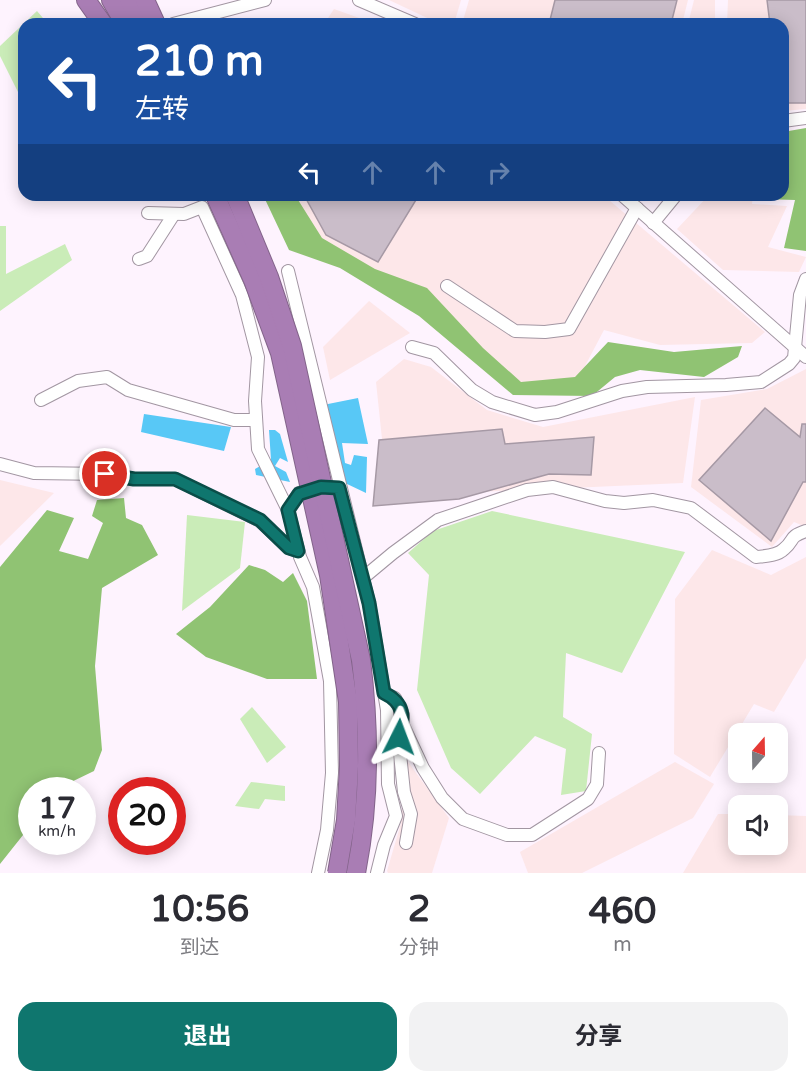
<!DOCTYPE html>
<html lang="zh">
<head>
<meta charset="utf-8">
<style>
  body { margin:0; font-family:"Varela Round","Noto Sans SC",sans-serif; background:#f2f2f3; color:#2b2b33; height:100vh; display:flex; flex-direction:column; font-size:22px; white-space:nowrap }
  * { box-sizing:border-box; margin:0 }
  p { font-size:20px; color:#7c7c81 }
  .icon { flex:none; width:33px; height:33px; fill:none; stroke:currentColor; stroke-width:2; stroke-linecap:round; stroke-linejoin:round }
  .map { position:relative; height:873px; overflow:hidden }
  .sheet { display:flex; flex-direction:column; background:#fff; flex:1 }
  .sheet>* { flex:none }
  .top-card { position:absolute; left:18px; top:18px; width:771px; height:183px; border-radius:18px; box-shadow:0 3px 15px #0003; background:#1a4fa0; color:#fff; overflow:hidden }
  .needle { width:39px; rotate:20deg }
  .controls { position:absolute; left:728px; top:723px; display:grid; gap:12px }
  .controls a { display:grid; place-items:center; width:60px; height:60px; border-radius:12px; background:#fff; box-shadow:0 3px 15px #0003; font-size:30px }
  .speed { position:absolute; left:18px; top:777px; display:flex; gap:12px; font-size:30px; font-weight:700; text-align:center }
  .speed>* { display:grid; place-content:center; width:78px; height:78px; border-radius:50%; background:#fff; box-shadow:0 3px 15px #0003; line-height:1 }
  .speed small { font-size:15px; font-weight:400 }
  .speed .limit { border:9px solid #d22; background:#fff; color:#111 }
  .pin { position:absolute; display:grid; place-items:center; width:51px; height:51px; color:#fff; margin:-26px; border:3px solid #fff; border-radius:50%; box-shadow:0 2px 6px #0007 }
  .me { position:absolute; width:66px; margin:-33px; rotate:3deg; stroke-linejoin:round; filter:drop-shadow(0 0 4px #0008) }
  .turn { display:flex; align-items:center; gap:21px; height:126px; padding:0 18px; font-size:27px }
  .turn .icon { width:78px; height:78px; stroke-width:2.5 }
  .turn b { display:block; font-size:42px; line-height:51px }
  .lanes { display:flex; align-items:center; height:57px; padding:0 18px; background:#0003; justify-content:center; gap:30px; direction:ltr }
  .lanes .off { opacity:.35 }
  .eta { display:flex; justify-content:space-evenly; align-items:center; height:102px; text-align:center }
  .eta b { font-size:36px; font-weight:700; line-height:42px }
  .button { display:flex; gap:12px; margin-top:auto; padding:12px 18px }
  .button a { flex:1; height:69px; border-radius:18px; background:#0f766e; color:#fff; font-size:24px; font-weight:700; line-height:69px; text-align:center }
  .button a+a { background:#f2f2f3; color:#2b2b33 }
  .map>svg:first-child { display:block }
</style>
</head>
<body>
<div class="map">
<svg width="806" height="873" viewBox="0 0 806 873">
  <rect width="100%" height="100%" fill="#fef3fe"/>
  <g fill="#fde7e9">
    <path d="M 389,0 L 461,0 L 454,24 L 440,24 Z"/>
    <path d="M 469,0 L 688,0 L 682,24 L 462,24 Z"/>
    <path d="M 694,0 L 715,0 L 715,24 L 688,24 Z"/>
    <path d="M 728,0 L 806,0 L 806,109 L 783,111 L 783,24 L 727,24 Z"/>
    <path d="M 334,9 L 376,24 L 324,24 Z"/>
    <path d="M 285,195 L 603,195 L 765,332 L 752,343 L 660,345 L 604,330 L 575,385 L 511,385 L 430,319 L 312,239 Z"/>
    <path d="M 709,195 L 753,195 L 752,204 L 787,206 L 768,247 L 806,257 L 799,272 L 723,270 L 677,229 Z"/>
    <path d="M 369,301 L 410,333 L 330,380 L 323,347 Z"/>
    <path d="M 404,359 L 431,367 L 487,410 L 543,427 L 695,397 L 683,483 L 388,496 L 376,382 Z"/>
    <path d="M 806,369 L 806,527 L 794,522 L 772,547 L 691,487 L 701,400 L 767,389 Z"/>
    <path d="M 0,480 L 54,493 L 0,546 Z"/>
    <path d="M 712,550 L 771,575 L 806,557 L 806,658 L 774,712 L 754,704 L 710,777 L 674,754 L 675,599 Z"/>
    <path d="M 406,759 L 449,818 L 432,873 L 388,873 L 387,871 L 401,823 Z"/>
    <path d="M 675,762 L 714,784 L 693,818 L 582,873 L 528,873 L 520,852 Z"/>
    <path d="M 718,814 L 738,814 L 738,844 L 777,844 L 777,815 L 806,816 L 806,873 L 683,873 Z"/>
  </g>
  <g fill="#caecb8">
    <path d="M 37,11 L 48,24 L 24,24 L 24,104 L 0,56 L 0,46 Z"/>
    <path d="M 0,226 L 6,226 L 6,274 L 65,244 L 72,260 L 0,311 Z"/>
    <path d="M 492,511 L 685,552 L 622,673 L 566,653 L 563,717 L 592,734 L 586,791 L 561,795 L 566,749 L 535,736 L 480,794 L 451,768 L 417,690 L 429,575 L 408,553 L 433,531 Z"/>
    <path d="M 187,515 L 245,522 L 240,568 L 182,611 Z"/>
    <path d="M 252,707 L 286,747 L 267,763 L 240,719 Z"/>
    <path d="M 251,782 L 285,786 L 285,801 L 265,799 L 259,809 L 235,806 Z"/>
  </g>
  <g fill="#90c373">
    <path d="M 806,128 L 806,251 L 784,248 L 795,200 L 759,199 L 759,195 L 783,195 L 783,132 Z"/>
    <path d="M 263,195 L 295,195 L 322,238 L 375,269 L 427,288 L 483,348 L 521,382 L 575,377 L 608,342 L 674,352 L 742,346 L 738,357 L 704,377 L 640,370 L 615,377 L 592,396 L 513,395 L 419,316 L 340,268 L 289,250 Z"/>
    <path d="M 124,498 L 126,518 L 142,525 L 158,555 L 102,588 L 95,666 L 102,750 L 94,771 L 63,786 L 59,790 L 32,790 L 31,825 L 0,864 L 0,567 L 47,510 L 74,518 L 59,551 L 88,559 L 103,523 L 92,516 L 97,500 Z"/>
    <path d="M 249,565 L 265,570 L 283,582 L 293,573 L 307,601 L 317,679 L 267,679 L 206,657 L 176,634 L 210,607 Z"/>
  </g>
  <g fill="#58c8f6">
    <path d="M 358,398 L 368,444 L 342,443 L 345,463 L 351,465 L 354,455 L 367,457 L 366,493 L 345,483 L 323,405 Z"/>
    <path d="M 144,414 L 231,427 L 224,451 L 141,432 Z"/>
    <path d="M 269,430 L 275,430 L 280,434 L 288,462 L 280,458 L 275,466 L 286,472 L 290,482 L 256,475 L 255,469 L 271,460 Z"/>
  </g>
  <g fill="#cabdc9" stroke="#a699a5" stroke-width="1.5">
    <path d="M 555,0 L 677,0 L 671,24 L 549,24 Z"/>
    <path d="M 767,0 L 806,0 L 806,103 L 783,103 L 783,24 L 770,24 Z"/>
    <path d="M 304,195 L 419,195 L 378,262 L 326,235 Z"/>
    <path d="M 765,408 L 800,437 L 802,424 L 806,424 L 806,482 L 803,482 L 771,541 L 699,480 Z"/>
    <path d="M 502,429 L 505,444 L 594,437 L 591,475 L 549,474 L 459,499 L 373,506 L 379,440 Z"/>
  </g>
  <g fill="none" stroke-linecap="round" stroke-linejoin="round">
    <g stroke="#a296a2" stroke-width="14">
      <g id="minor">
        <path d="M 359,0 L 415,24"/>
        <path d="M 173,24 L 265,0"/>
        <path d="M 783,121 L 806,118"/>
        <path d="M 622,195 L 806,357"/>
        <path d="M 148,213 L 184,214 L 202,207 L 242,295 L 258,357 L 255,401 L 258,449 L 288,510 L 300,557 L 313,587 L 330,681 L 332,773 L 327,830 L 318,873"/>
        <path d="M 653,223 L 676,195"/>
        <path d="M 139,259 L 147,256 L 174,214"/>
        <path d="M 288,271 L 369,603 L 387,710 L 388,784 L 396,816 L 384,845 L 377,873"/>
        <path d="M 447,286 L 515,331 L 545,332 L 569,329 L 637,208"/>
        <path d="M 412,347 L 434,353 L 472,390 L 492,402 L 535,415 L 557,412 L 622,391 L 647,387 L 726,385 L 761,382 L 789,364 L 794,358 L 800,295 L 806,279"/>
        <path d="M 41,400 L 78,381 L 107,377 L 128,390 L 234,420 L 256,420"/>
        <path d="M 0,464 L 34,473 L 105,474 L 134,479 L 175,479 L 260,521 L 289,548 L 298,551"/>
        <path d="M 288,510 L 299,493 L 316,488"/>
        <path d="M 363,578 L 393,553 L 438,520 L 527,490 L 553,487 L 605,501 L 624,503 L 653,500 L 691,508 L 756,557 C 765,556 777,556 784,549 C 795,540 788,537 806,531"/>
        <path d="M 384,693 L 395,698 L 403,715 L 400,754 L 404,792 L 411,814 L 406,843"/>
        <path d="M 402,723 L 423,768 L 442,798 L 463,819 L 507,835 L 532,835 L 588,799 L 597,784 L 599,753"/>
      </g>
    </g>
    <g stroke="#83648a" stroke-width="20">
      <g id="highway">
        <path d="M 86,0 L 103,24"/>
        <path d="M 111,0 L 125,24"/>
        <path d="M 129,0 L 143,24"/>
        <path d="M 145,0 L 156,24"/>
      </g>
    </g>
    <use href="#minor" stroke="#fff" stroke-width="12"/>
    <use href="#highway" stroke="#a97db4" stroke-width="18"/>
    <g stroke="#83648a" stroke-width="20" stroke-linecap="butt">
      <g id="highway-bridge">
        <path d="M 215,195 L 253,280 L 280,353 L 329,575 L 348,702 L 349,766 L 346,820 L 337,873"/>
        <path d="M 235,195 L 269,277 L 292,346 L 361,660 C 370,732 370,802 356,873"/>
      </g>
    </g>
    <use href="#highway-bridge" stroke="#a97db4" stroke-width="18"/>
  </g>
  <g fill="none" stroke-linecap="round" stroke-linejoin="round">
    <g stroke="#0a4d48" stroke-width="15">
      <path id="route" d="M 105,474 L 134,479 L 175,479 L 260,520 L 289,548 L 298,551 L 288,510 L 299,494 L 321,487 L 339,488 L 369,603 L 384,693 C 405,703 404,717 399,737"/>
    </g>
    <use href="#route" stroke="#0f766e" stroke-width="10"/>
  </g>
</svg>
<div class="controls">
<a><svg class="needle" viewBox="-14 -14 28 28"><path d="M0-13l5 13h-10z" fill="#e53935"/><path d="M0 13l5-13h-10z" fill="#7c7c81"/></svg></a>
<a><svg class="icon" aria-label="sound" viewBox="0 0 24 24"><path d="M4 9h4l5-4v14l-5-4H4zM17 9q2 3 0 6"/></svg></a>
</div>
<div class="speed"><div>17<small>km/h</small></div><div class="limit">20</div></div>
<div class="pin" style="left:105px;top:474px;background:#d93025"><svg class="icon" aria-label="arrive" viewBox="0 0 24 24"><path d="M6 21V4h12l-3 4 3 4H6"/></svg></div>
<svg class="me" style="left:399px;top:737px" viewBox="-20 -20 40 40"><path d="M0-17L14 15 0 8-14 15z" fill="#0f766e" stroke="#fff" stroke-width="4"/></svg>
<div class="top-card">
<div class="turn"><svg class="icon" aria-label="left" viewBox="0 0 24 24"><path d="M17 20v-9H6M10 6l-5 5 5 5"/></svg><div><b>210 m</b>左转</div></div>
<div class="lanes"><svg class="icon" aria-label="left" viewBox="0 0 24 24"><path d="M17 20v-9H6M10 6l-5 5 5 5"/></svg><svg class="icon off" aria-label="ahead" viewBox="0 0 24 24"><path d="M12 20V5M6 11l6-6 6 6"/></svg><svg class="icon off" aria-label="ahead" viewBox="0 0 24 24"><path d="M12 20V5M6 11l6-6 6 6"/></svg><svg class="icon off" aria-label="right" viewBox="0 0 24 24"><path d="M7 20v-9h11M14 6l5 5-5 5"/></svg></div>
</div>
</div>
<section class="sheet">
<div class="eta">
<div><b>10:56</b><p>到达</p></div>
<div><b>2</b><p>分钟</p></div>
<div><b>460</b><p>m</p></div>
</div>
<div class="button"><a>退出</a><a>分享</a></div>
</section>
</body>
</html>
